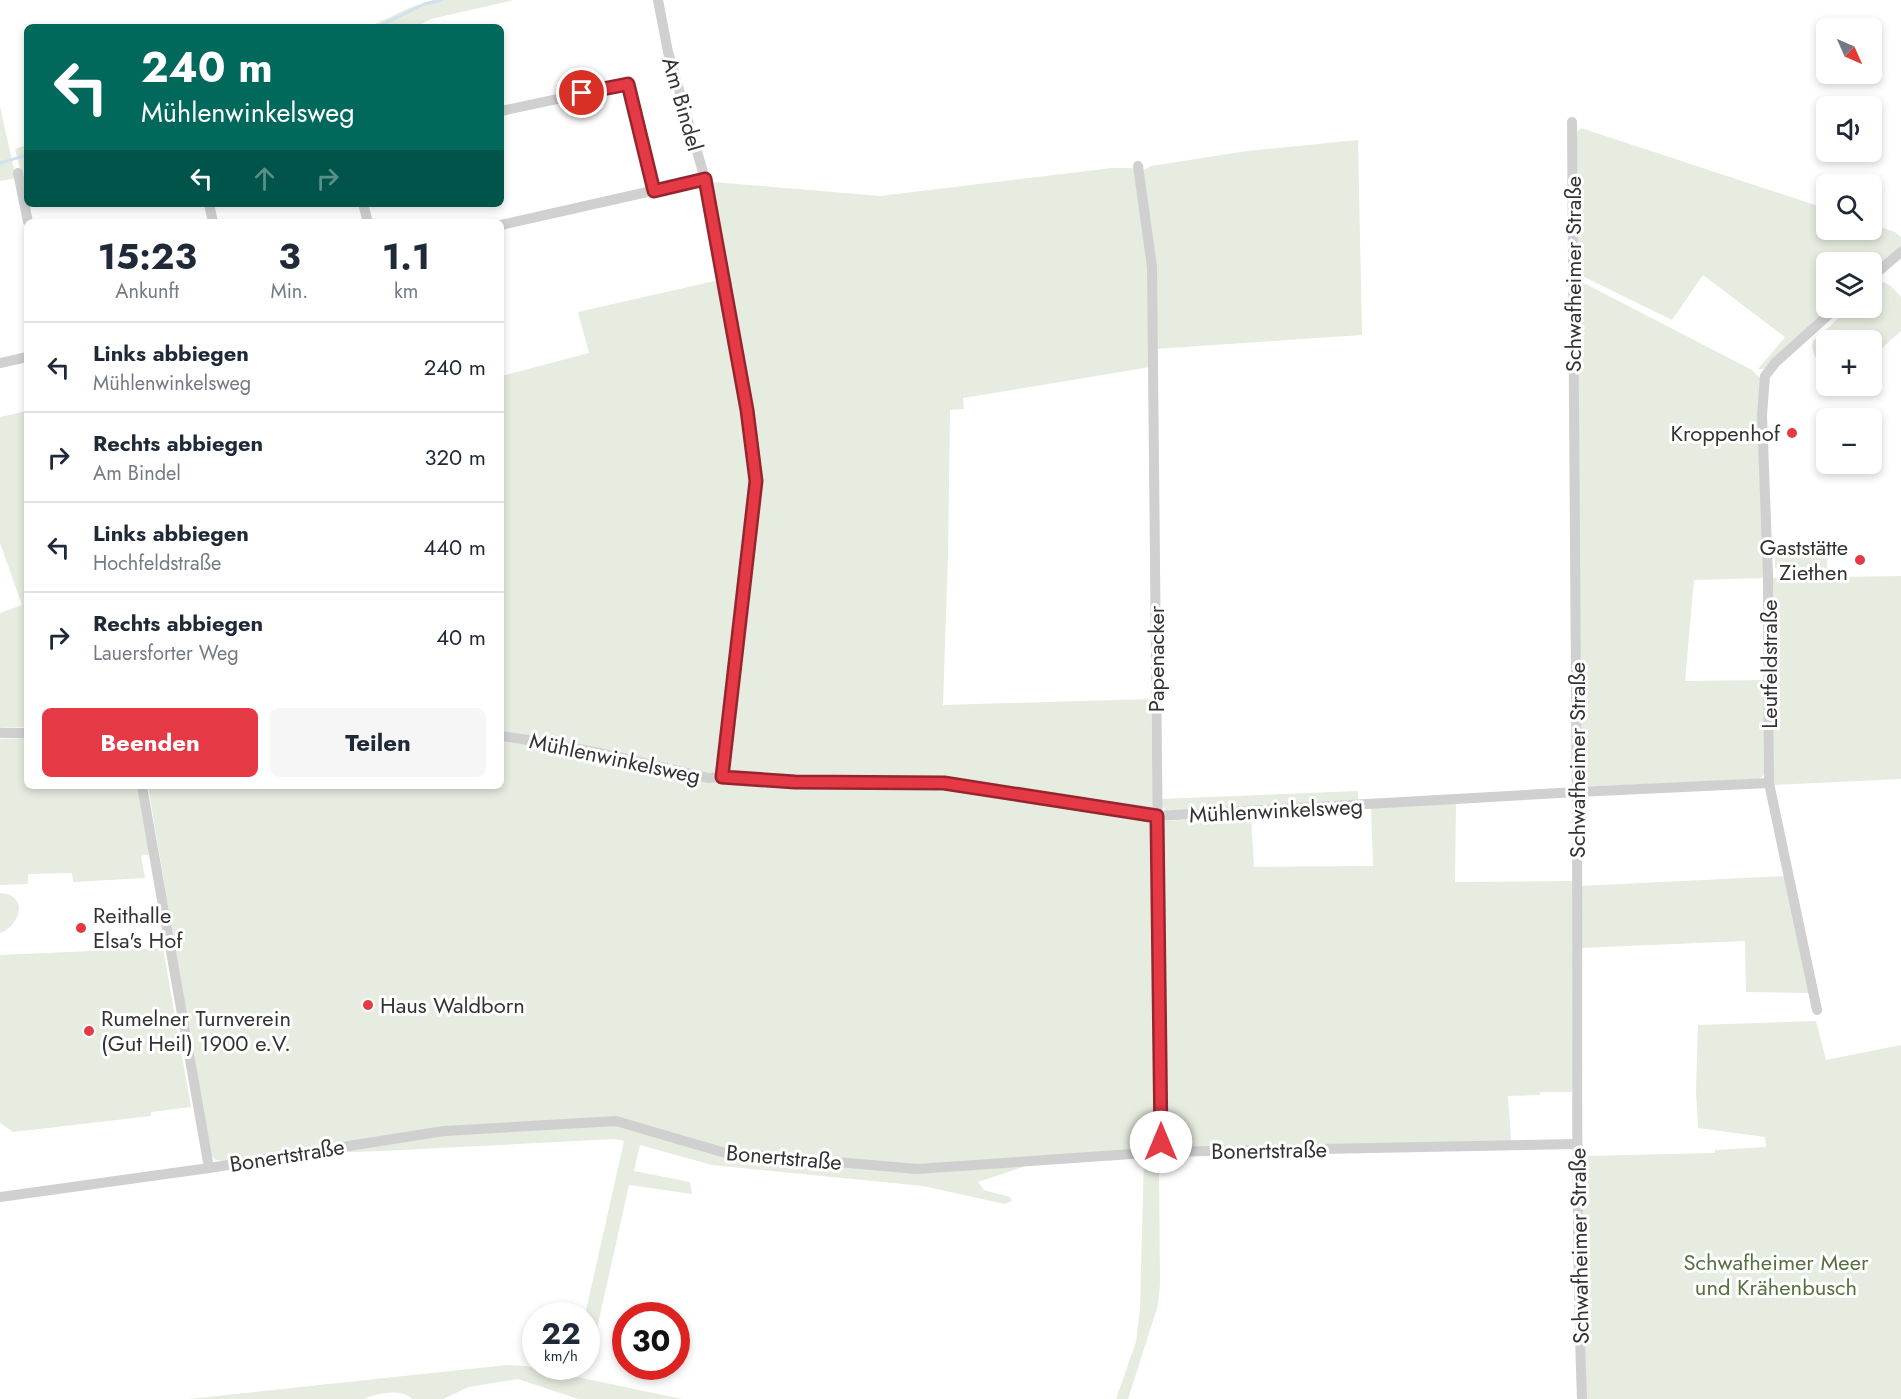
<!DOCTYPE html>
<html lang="de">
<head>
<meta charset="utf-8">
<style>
  body { margin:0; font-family:Jost,sans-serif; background:#f6f6f7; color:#1f2937; height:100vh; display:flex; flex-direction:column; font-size:22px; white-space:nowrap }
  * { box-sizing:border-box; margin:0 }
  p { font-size:20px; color:#747a83 }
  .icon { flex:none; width:33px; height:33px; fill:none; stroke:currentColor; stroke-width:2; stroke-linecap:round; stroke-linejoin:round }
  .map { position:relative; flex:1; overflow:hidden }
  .details { position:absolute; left:24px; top:219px; width:480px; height:570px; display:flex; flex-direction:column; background:#fff; border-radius:9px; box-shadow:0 3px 9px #0003 }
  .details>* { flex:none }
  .top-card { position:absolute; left:24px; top:24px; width:480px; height:183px; border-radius:9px; box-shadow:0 3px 9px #0003; background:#00695c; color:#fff; overflow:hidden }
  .needle { width:39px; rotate:135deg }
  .tools { position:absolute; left:1816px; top:18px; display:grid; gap:12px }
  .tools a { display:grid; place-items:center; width:66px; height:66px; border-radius:9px; background:#fff; box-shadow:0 3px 9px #0003; font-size:30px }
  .speed { position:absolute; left:522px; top:1302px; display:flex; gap:12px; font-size:30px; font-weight:700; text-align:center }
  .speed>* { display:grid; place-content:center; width:78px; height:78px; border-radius:50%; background:#fff; box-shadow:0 3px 9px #0003; line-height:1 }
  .speed small { font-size:15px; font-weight:400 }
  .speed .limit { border:9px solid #d22; background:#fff; color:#111 }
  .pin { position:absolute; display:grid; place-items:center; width:51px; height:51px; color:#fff; margin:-26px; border:3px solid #fff; border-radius:50%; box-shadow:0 2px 6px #0007 }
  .me { position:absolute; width:66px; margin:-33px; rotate:0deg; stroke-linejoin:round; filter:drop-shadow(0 0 4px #0008) }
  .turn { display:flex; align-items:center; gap:21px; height:126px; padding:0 18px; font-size:27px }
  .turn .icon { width:78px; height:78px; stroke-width:2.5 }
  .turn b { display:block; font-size:42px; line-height:51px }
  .lanes { display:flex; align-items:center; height:57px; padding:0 18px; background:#0003; justify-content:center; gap:30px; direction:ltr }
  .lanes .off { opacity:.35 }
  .eta { display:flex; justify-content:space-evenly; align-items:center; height:102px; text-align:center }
  .eta b { font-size:36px; font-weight:700; line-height:42px }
  .primary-button { display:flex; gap:12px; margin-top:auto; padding:12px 18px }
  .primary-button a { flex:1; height:69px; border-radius:9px; background:#e63946; color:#fff; font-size:24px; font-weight:700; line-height:69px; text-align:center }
  .primary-button a+a { background:#f6f6f7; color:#1f2937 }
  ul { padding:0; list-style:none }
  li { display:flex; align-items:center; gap:18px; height:90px; padding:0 18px; border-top:2px solid #e0e1e3 }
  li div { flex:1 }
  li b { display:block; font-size:22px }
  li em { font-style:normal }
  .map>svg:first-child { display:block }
</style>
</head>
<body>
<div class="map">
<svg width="1901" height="1399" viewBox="0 0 1901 1399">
  <rect width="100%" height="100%" fill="#fff"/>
  <g fill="#e6ecdf" fill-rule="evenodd">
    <path d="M 433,0 L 514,0 L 431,19 L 415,27 L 369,27 L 409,8 Z"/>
    <path d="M 0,107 L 16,178 L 0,181 Z"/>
    <path d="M 1581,128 L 1827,209 L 1827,230 L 1872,230 L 1872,224 L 1895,232 L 1901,237 L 1901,247 L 1872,272 L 1872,262 L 1827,262 L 1827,308 L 1832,308 L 1764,369 L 1758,369 L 1785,337 L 1703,275 L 1672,320 L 1578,274 L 1577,132 Z"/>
    <path d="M 1358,140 L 1362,335 L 1155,349 L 1143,176 L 1144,170 L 1151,166 L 1247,151 Z"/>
    <path d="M 27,145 L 27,174 L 22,176 L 15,149 Z"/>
    <path d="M 1112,168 L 1132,168 L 1135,171 L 1150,263 L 1150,367 L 963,398 L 964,409 L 950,410 L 948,554 L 943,705 L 1151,699 L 1159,1142 L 1153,1149 L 1026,1166 L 978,1182 L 984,1190 L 1010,1197 L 1012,1201 L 1005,1204 L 923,1186 L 712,1165 L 640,1145 L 634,1171 L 690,1182 L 692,1194 L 629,1185 L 588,1369 L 574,1367 L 586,1366 L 585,1315 L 624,1141 L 615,1139 L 381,1151 L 264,1155 L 225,1161 L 216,1160 L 210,1154 L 148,786 L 501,786 L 501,741 L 535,745 L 726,783 L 760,480 L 711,184 L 714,182 L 880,196 ZM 817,777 L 939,778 L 943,782 L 817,781 Z"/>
    <path d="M 719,280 L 750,455 L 752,482 L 722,766 L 717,772 L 712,774 L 501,733 L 501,376 L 589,353 L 578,312 Z"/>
    <path d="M 1578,280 L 1752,370 L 1760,378 L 1765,578 L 1694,580 L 1685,681 L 1767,680 L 1767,772 L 1759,779 L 1580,787 Z"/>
    <path d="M 1883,282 L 1891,286 L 1901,297 L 1901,331 L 1872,357 L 1872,340 L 1827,340 L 1827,370 C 1818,360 1810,354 1813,341 L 1850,308 L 1872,308 L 1872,288 L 1877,284 Z"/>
    <path d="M 27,411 L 27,727 L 0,728 L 0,613 L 22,605 L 0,543 L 0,417 Z"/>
    <path d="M 1775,543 L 1828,544 L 1827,568 L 1775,568 Z"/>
    <path d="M 1901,576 L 1901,779 L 1774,785 L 1773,578 Z"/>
    <path d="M 27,738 L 27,786 L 138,786 L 150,854 L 141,856 L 145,878 L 73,882 L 72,873 L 28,874 L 28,884 L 0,885 L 0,739 Z"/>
    <path d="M 1358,791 L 1358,801 L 1166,811 L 1162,806 L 1161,799 Z"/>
    <path d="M 1456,802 L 1455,882 L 1573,881 L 1572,1092 L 1540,1092 L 1540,1095 L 1508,1096 L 1511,1141 L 1172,1149 L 1161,1142 L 1163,821 L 1251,816 L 1254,867 L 1373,866 L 1371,808 Z"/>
    <path d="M 1786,876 L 1810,993 L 1746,992 L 1745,941 L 1580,948 L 1580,886 Z"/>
    <path d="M 0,893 C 3,894 7,894 10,895 C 29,905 14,929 0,933 Z"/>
    <path d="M 163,948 L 191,1107 L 151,1112 L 151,1116 L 13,1132 L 0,1123 L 0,955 Z"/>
    <path d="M 1816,1021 L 1826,1060 L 1901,1045 L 1901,1399 L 1586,1399 L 1582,1156 L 1715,1153 L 1715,1150 L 1766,1147 L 1765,1137 L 1698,1128 L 1696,1091 L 1698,1025 Z"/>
    <path d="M 1155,1156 L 1158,1159 L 1159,1166 L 1160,1284 L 1158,1305 L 1128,1399 L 1116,1399 L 1136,1342 L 1140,1309 L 1144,1158 Z"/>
    <path d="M 507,1365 L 525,1366 L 682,1399 L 578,1399 L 518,1379 L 469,1387 L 443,1399 L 412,1399 C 401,1388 377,1393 364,1399 L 189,1399 Z"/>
  </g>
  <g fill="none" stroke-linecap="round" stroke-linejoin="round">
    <g stroke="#cfe2ee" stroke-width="3">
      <path d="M 378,27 L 424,4 L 442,0"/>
      <path d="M 0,163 L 27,155"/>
    </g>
    <g stroke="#d0d0d0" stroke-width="10">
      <path d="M 658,0 L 668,52 L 705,179 L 747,410 L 756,481 L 722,777"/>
      <path d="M 501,111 L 628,84 L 654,191"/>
      <path d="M 1572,122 C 1574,357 1577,592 1577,828 C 1578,1018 1575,1209 1582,1399"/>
      <path d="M 1138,166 L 1152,267 L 1161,1152"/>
      <path d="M 18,173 L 28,222"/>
      <path d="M 209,204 L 213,222"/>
      <path d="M 363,204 L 368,222"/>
      <path d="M 501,225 L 705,179"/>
      <path d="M 1872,277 L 1901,252"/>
      <path d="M 0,363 L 27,357"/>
      <path d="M 0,733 L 27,733"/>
      <path d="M 501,736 C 571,745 640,762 708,778 L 722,777 L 795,782 L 944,783 L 1157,816 L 1577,792 L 1769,783"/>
      <path d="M 142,786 L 209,1168"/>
      <path d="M 1817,1010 L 1769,783 L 1768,575 L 1762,415 L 1765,376 L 1776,362 L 1836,308"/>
      <path d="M 0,1197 L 209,1168 L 444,1131 L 616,1121 L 722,1152 L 917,1169 L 1161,1152 L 1576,1144"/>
    </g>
  </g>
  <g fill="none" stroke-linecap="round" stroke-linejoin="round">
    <g stroke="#96252e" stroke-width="15">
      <path id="route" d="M 582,93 L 628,84 L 654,191 L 705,179 L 747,410 L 756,481 L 722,777 L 795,782 L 944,783 L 1157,816 L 1161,1142"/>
    </g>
    <use href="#route" stroke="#e63946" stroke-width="10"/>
  </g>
  <g fill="#e63946" stroke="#fff" stroke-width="2">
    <circle cx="1792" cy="433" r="6"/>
    <circle cx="1860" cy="560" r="6"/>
    <circle cx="81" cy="928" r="6"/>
    <circle cx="368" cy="1005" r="6"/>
    <circle cx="89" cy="1031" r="6"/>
  </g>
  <g text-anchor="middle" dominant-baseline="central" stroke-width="6" stroke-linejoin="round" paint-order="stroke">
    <g font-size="22" fill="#333" stroke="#fff">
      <text transform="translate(683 104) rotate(74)">Am Bindel</text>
      <text transform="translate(1573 274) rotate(-90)">Schwafheimer Straße</text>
      <text transform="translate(1156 659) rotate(-90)">Papenacker</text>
      <text transform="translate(1769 664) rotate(-90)">Leutfeldstraße</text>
      <text transform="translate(615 758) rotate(12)">Mühlenwinkelsweg</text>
      <text transform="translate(1577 760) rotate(-90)">Schwafheimer Straße</text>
      <text transform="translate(1276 810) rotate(-3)">Mühlenwinkelsweg</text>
      <text transform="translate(1269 1150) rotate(-1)">Bonertstraße</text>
      <text transform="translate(287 1155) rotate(-9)">Bonertstraße</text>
      <text transform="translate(784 1157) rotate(5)">Bonertstraße</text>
      <text transform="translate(1579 1246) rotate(-91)">Schwafheimer Straße</text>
    </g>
    <g font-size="22" fill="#333" stroke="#fff" text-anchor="start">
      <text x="1780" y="433" text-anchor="end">Kroppenhof</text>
      <text x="1848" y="547" text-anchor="end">Gaststätte<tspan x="1848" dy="25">Ziethen</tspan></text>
      <text x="93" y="915">Reithalle<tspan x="93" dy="25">Elsa's Hof</tspan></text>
      <text x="380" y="1005">Haus Waldborn</text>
      <text x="101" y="1018">Rumelner Turnverein<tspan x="101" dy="25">(Gut Heil) 1900 e.V.</tspan></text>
    </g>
    <g font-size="22" fill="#56703f" stroke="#fff">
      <text x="1776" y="1262">Schwafheimer Meer<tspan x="1776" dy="25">und Krähenbusch</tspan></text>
    </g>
  </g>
</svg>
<div class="tools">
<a><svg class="needle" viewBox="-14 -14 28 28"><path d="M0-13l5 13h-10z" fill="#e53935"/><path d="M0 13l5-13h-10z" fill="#747a83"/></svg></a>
<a><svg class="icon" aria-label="sound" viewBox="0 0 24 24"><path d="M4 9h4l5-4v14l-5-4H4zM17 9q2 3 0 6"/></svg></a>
<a><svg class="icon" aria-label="search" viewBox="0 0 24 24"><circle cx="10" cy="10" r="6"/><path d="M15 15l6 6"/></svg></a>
<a><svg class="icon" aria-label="layers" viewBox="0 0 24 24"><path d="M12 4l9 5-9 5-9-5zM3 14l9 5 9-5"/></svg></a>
<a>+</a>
<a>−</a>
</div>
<div class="speed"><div>22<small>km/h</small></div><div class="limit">30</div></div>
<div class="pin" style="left:582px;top:93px;background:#d93025"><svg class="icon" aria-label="arrive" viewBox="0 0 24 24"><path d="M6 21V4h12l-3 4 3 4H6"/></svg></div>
<svg class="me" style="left:1161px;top:1142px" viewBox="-20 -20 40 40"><circle r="19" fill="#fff"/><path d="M0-13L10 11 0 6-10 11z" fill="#e63946"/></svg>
<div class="top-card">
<div class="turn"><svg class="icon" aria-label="left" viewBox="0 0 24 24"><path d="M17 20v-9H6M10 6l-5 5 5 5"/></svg><div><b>240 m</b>Mühlenwinkelsweg</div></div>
<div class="lanes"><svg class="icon" aria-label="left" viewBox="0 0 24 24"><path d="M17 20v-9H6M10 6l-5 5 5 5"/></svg><svg class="icon off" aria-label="ahead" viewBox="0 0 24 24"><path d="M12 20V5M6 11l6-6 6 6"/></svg><svg class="icon off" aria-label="right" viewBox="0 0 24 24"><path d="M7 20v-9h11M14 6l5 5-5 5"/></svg></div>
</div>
<section class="details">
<div class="eta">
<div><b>15:23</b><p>Ankunft</p></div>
<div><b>3</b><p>Min.</p></div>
<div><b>1.1</b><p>km</p></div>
</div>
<ul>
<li><svg class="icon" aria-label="left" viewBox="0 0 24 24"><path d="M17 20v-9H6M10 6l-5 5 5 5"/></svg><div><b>Links abbiegen</b><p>Mühlenwinkelsweg</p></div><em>240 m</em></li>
<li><svg class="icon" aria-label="right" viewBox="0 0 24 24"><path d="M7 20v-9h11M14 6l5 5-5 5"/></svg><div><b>Rechts abbiegen</b><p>Am Bindel</p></div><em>320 m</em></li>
<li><svg class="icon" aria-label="left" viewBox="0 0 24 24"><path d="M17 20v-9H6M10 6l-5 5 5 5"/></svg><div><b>Links abbiegen</b><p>Hochfeldstraße</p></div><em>440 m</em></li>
<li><svg class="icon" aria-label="right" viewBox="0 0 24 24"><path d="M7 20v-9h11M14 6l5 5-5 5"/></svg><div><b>Rechts abbiegen</b><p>Lauersforter Weg</p></div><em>40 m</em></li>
</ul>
<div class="primary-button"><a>Beenden</a><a>Teilen</a></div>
</section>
</div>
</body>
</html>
